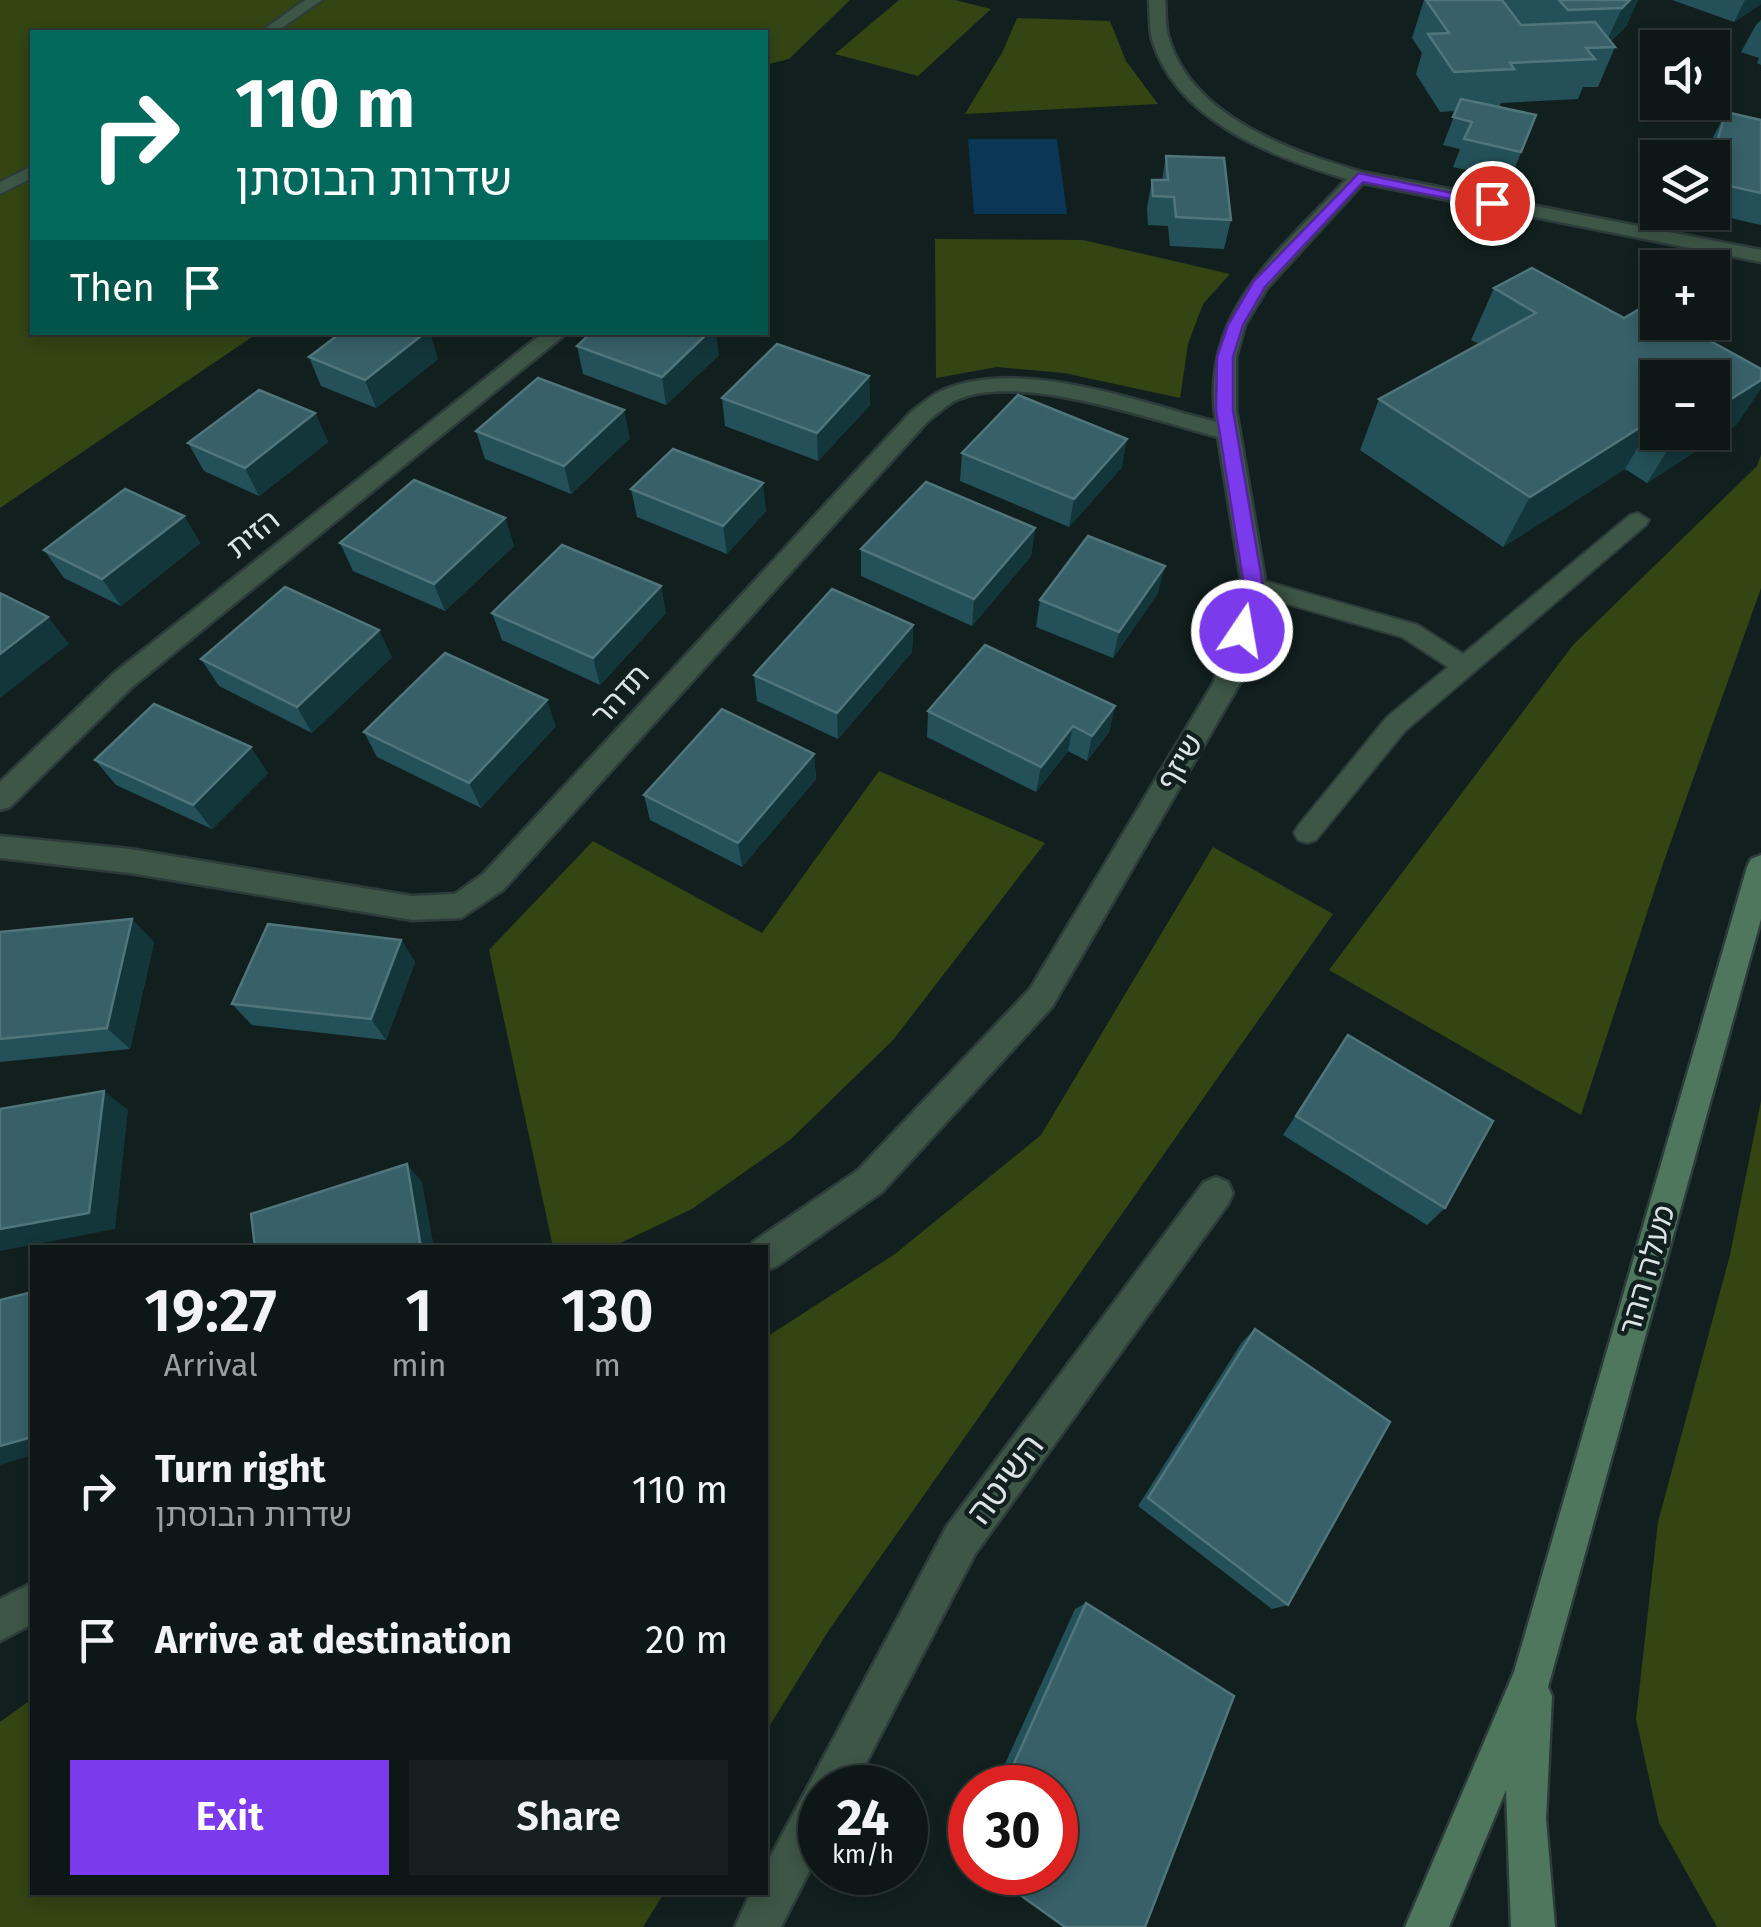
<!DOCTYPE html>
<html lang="en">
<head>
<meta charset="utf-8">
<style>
  body { margin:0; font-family:"Fira Sans","Noto Sans Hebrew",sans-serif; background:#16211f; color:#f1f3f6; height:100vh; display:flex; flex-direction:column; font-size:38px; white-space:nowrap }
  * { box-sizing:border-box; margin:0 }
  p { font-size:32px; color:#9aa0a1 }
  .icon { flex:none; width:55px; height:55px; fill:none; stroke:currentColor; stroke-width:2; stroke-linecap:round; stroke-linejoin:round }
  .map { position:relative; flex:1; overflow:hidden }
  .panel { position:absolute; left:30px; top:1245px; width:738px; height:650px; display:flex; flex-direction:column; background:#0d1816; border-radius:0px; box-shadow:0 5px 15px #0003,0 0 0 2px #2d3735 }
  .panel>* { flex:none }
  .guide { position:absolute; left:30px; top:30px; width:738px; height:305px; border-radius:0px; box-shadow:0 5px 15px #0003,0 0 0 2px #2d3735; background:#00695c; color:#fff; overflow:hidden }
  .buttons { position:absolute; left:1640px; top:30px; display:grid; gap:20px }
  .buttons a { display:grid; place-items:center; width:90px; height:90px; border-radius:0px; background:#0d1816; box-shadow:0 5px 15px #0003,0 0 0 2px #2d3735; font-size:50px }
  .speed { position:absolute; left:798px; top:1765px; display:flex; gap:20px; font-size:50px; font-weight:700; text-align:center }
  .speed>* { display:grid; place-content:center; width:130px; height:130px; border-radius:50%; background:#0d1816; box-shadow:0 5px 15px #0003,0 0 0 2px #2d3735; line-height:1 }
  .speed small { font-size:25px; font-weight:400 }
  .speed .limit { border:15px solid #d22; background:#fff; color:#111 }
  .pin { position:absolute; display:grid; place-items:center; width:85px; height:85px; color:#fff; margin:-42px; border:5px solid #fff; border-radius:50%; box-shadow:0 2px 10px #0007 }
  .me { position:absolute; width:110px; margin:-55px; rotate:12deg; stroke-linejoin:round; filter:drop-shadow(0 0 8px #0008) }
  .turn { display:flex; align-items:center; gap:35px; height:210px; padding:0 40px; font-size:45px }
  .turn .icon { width:130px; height:130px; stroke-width:2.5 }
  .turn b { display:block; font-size:70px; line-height:85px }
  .then { display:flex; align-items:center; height:95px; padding:0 40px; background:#0003; gap:20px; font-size:38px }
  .eta { display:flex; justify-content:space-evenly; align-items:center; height:170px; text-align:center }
  .eta b { font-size:60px; font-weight:600; line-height:70px }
  .action { display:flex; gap:20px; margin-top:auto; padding:20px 40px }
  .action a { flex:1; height:115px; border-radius:0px; background:#7c3aed; color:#fff; font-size:40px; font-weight:600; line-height:115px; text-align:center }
  .action a+a { background:#16211f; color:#f1f3f6 }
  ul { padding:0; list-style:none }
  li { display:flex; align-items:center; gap:30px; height:150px; padding:0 40px }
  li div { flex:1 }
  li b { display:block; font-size:38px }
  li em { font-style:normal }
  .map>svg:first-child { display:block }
</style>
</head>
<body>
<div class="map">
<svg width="1761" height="1927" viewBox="0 0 1761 1927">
  <rect width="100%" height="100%" fill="#11201e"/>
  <g fill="#324513">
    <path d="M 0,0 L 850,0 L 789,59 L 765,65 L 765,32 L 32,32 L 32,332 L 258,333 L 0,508 Z"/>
    <path d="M 899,0 L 955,0 L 991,9 L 918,76 L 835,54 Z"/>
    <path d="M 1017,18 L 1110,21 L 1126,61 L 1158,104 L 965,114 L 1003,51 Z"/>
    <path d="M 935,239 L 1083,240 L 1230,274 L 1203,304 L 1188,344 L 1180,398 L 1064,373 L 997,367 L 936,378 Z"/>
    <path d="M 1761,455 L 1761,588 L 1664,861 L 1581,1115 L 1329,970 L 1573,645 L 1757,466 Z"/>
    <path d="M 879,771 L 1045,843 L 893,1040 L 790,1140 L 692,1209 L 612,1247 L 553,1247 L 489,950 L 593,841 L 762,933 Z"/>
    <path d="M 1213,847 L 1333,914 L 829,1630 L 765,1733 L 765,1338 L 895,1254 L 1041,1135 Z"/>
    <path d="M 1761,1101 L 1761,1927 L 1717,1927 L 1659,1823 L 1636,1719 L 1658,1522 L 1730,1255 Z"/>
    <path d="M 32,1699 L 32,1892 L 664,1893 L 643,1927 L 0,1927 L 0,1722 Z"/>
  </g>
  <path fill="#0b3655" d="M 968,139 L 1057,139 L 1067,214 L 974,214 Z"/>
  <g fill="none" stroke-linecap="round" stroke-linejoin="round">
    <g stroke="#2d3b3a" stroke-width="4">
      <g id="lane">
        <path d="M 305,0 L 322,0 L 276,32 L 260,32 Z"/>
        <path d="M 32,166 L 32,178 L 0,194 L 0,182 Z"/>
        <path d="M 1638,513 L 1649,520 L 1646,525 L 1405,731 L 1316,840 L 1307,843 L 1298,840 L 1294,833 L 1298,826 L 1387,717 L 1448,667 L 1402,637 L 1246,592 L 1243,586 L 1246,580 L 1254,578 L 1418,625 L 1463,654 L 1630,515 Z"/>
      </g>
    </g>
    <g stroke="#2d3b3a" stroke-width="5">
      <g id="street">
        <path d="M 1149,0 L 1165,0 C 1166,13 1165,27 1169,39 C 1193,118 1291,151 1362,172 L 1761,250 L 1761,262 L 1363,183 L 1267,288 L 1245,325 L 1236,357 L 1236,410 L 1266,586 L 1240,683 L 1052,1007 L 882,1192 L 777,1266 L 765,1271 L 765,1248 L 751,1248 L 753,1242 L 858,1170 L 1030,989 L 1214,682 L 1242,586 L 1218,437 C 1153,420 1023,373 959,399 C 947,404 937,414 927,422 L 503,890 L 461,918 L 412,920 L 130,873 L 0,858 L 0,836 L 130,849 L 412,896 L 455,894 L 483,874 L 911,412 C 921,405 931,395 943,390 C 1022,357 1137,402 1216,422 C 1199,312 1279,252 1347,179 C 1273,157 1176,121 1152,39 C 1149,27 1150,12 1149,0 Z"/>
        <path d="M 544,332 L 568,332 L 132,687 L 10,807 L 0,810 L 0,782 L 114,673 Z"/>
        <path d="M 1216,1177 L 1228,1182 L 1233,1193 L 1228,1204 L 975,1554 L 853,1788 L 820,1788 L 820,1850 L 781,1927 L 735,1927 L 751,1892 L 765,1892 L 765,1867 L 947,1526 L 1204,1182 Z"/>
        <path d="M 32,1583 L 32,1624 L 0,1641 L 0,1599 Z"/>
      </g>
    </g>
    <g stroke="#2d3b3a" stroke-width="5">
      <path id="secondary" d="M 1761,855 L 1761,919 L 1548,1687 L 1552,1696 L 1546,1819 L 1555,1927 L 1511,1927 L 1506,1790 L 1449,1927 L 1405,1927 L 1514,1672 L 1747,867 L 1751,859 Z"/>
    </g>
    <use href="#lane" fill="#3d5646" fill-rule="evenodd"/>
    <use href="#street" fill="#3d5646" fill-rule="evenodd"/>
    <use href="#secondary" fill="#4e775e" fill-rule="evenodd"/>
  </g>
  <g fill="#235059" fill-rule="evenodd">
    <path d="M 1424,0 L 1638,0 L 1626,26 L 1611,41 L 1615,47 L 1598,87 L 1583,87 L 1578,99 L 1501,103 L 1499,107 L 1536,115 L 1510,180 L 1453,167 L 1460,149 L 1443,145 L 1456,111 L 1440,112 L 1416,74 L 1422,53 L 1412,38 Z"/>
    <path d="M 1672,0 L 1761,0 L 1761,4 L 1734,22 Z"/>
    <path d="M 1761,20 L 1761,65 L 1757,63 L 1759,58 L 1741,52 L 1756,25 Z"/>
    <path d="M 1726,112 L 1761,120 L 1761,225 L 1705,212 L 1712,212 L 1712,158 L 1706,158 L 1711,141 Z"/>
    <path d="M 1166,156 L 1231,220 L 1224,249 L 1170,246 L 1168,226 L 1148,225 L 1147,208 L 1152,180 L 1162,180 Z"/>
    <path d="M 1494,288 L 1624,318 L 1761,369 L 1761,388 L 1736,425 L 1647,483 L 1625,469 L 1503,547 L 1360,450 L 1379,399 L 1479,344 L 1471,340 ZM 1658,378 L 1712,432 L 1658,432 Z"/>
    <path d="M 577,346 L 719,355 L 666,405 L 583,374 Z"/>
    <path d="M 309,357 L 438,359 L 376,408 L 321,386 Z"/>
    <path d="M 869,376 L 870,405 L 818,461 L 725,426 L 722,398 Z"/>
    <path d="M 315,413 L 328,442 L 259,496 L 204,471 L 188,443 Z"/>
    <path d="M 476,431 L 630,438 L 571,494 L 485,459 Z"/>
    <path d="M 962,453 L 1122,467 L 1069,527 L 960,481 Z"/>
    <path d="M 631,489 L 766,511 L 727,554 L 637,517 Z"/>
    <path d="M 184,516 L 200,543 L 121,606 L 64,578 L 44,550 Z"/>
    <path d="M 505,518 L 514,546 L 445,611 L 353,571 L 340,543 Z"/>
    <path d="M 1035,528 L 1031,556 L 972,626 L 861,576 L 861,549 Z"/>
    <path d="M 1158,593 L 1113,658 L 1036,627 L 1040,600 Z"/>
    <path d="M 492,613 L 666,613 L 600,685 L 502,640 Z"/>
    <path d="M 913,625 L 912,652 L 838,739 L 757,701 L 754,675 Z"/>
    <path d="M 392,657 L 312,733 L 219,686 L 201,659 Z"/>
    <path d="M 1115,706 L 1109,732 L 1087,761 L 1068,751 L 1036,792 L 927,737 L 928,711 Z"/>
    <path d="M 556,726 L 481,808 L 377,757 L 364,732 Z"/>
    <path d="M 814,754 L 816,779 L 742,867 L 650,820 L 644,795 Z"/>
    <path d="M 95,760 L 268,773 L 212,829 L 116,785 Z"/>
    <path d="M 0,932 L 154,942 L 130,1049 L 0,1062 Z"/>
    <path d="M 401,940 L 415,962 L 386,1040 L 252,1025 L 232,1004 Z"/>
    <path d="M 1348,1035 L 1445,1208 L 1427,1225 L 1283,1135 Z"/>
    <path d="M 1255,1329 L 1288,1605 L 1272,1609 L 1138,1506 L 1242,1342 Z"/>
    <path d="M 1086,1603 L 1055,1788 L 994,1788 L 1075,1609 Z"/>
    <path d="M 970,1839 L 970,1860 L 965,1851 Z"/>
  </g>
  <g fill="#13363b">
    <path d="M 1630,0 L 1638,0 L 1626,26 L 1604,47 L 1622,8 Z"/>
    <path d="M 1745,0 L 1761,0 L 1761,4 L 1734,22 Z"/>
    <path d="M 426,332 L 430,332 L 438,359 L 376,408 L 365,380 Z"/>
    <path d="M 709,332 L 716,332 L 719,355 L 666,405 L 662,377 Z"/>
    <path d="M 869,376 L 870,405 L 818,461 L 817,433 Z"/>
    <path d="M 1761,380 L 1761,388 L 1736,425 L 1647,483 L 1679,432 L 1712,432 L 1712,411 Z"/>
    <path d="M 624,410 L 630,438 L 571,494 L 564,466 Z"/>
    <path d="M 315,413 L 328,442 L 259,496 L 245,468 Z"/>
    <path d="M 1655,418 L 1625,469 L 1503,547 L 1530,497 Z"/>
    <path d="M 1127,439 L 1122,467 L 1069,527 L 1074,499 Z"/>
    <path d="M 763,483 L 766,511 L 727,554 L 723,526 Z"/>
    <path d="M 184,516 L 200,543 L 121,606 L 102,579 Z"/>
    <path d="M 505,518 L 514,546 L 445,611 L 434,584 Z"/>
    <path d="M 1035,528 L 1031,556 L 972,626 L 974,599 Z"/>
    <path d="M 1165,566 L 1158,593 L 1113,658 L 1119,632 Z"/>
    <path d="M 661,586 L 666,613 L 600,685 L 593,658 Z"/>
    <path d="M 48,617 L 69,644 L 0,698 L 0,654 Z"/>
    <path d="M 913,625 L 912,652 L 838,739 L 837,713 Z"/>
    <path d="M 379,630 L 392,657 L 312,733 L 297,707 Z"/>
    <path d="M 547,700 L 556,726 L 481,808 L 469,783 Z"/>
    <path d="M 1115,706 L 1109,732 L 1087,761 L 1092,736 Z"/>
    <path d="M 1073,726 L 1068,751 L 1036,792 L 1041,767 Z"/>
    <path d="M 251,747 L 268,773 L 212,829 L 193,805 Z"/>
    <path d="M 814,754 L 816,779 L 742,867 L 738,843 Z"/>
    <path d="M 132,919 L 154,942 L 130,1049 L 107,1028 Z"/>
    <path d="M 401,940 L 415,962 L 386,1040 L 371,1019 Z"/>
    <path d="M 104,1091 L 128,1110 L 115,1229 L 0,1251 L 0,1229 Z"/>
    <path d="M 407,1164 L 422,1182 L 434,1248 L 421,1248 Z"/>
    <path d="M 32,1437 L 32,1455 L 0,1465 L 0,1446 Z"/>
  </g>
  <g fill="#376068" stroke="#50757b" stroke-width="2.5">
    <path d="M 1426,0 L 1504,0 L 1502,0 L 1521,25 L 1595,22 L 1615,47 L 1586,48 L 1595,59 L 1510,63 L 1514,69 L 1454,72 L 1428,34 L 1449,33 Z"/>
    <path d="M 1559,0 L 1630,0 L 1622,8 L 1568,10 Z"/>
    <path d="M 1461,99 L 1536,115 L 1521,152 L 1464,139 L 1472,122 L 1453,117 Z"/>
    <path d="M 1726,112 L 1761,120 L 1761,193 L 1712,182 L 1712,158 Z"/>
    <path d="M 1166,156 L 1224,158 L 1231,220 L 1176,217 L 1174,197 L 1153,196 L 1152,180 L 1168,180 Z"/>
    <path d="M 1532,268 L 1624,318 L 1645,306 L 1658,312 L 1658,322 L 1676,322 L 1761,369 L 1761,380 L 1712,411 L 1712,378 L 1658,378 L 1658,420 L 1655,418 L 1530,497 L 1379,399 L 1536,313 L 1494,288 Z"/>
    <path d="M 342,332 L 426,332 L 365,380 L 309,357 Z"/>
    <path d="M 592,332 L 709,332 L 662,377 L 577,346 Z"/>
    <path d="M 777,344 L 869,376 L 817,433 L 722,398 Z"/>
    <path d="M 538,378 L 624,410 L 564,466 L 476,431 Z"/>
    <path d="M 259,390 L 315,413 L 245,468 L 188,443 Z"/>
    <path d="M 1018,395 L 1127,439 L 1074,499 L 962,453 Z"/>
    <path d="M 673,449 L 763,483 L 723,526 L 631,489 Z"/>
    <path d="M 414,480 L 505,518 L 434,584 L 340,543 Z"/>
    <path d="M 926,482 L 1035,528 L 974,599 L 861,549 Z"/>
    <path d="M 125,489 L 184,516 L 102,579 L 44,550 Z"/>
    <path d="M 1088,536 L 1165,566 L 1119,632 L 1040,600 Z"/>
    <path d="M 562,545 L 661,586 L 593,658 L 492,613 Z"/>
    <path d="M 285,587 L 379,630 L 297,707 L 201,659 Z"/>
    <path d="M 832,589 L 913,625 L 837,713 L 754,675 Z"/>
    <path d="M 0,593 L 48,617 L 0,654 Z"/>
    <path d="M 985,645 L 1115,706 L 1092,736 L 1073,726 L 1041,767 L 928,711 Z"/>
    <path d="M 445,653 L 547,700 L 469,783 L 364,732 Z"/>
    <path d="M 154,704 L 251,747 L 193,805 L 95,760 Z"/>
    <path d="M 722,709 L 814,754 L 738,843 L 644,795 Z"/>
    <path d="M 132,919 L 107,1028 L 0,1039 L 0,932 Z"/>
    <path d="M 268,924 L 401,940 L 371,1019 L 232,1004 Z"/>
    <path d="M 1348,1035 L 1493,1121 L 1445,1208 L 1296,1116 Z"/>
    <path d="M 104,1091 L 89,1213 L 0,1229 L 0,1109 Z"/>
    <path d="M 407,1164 L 421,1248 L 255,1248 L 251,1214 Z"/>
    <path d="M 32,1292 L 32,1437 L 0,1446 L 0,1300 Z"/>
    <path d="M 1255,1329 L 1390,1422 L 1288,1605 L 1148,1498 Z"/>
    <path d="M 1086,1603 L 1234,1696 L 1145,1927 L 1065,1927 L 988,1872 L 1055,1872 L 1055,1788 L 1003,1788 Z"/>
  </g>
  <path fill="#7c3aed" stroke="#51269a" stroke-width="2.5" d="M 1359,173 L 1499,203 L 1492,207 L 1363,182 L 1265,287 L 1243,325 L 1233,357 L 1233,410 L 1263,586 L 1252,631 L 1242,638 L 1233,631 L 1244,586 L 1216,410 L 1217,357 L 1228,325 L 1253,282 Z"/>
  <g text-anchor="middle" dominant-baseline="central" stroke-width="9" stroke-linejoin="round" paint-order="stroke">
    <g font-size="30" fill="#dbe4e3" stroke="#11201e">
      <text transform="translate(253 534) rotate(-39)">הזית</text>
      <text transform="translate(620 695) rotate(-48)">תדהר</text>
      <text transform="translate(1180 762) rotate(-59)">שיזף</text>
      <text transform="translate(1647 1270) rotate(-74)">מעלה ההר</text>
    </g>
    <g font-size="35" fill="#dbe4e3" stroke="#11201e">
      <text transform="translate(1005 1479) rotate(-53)">השיטה</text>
    </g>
  </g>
</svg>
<div class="buttons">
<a><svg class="icon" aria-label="sound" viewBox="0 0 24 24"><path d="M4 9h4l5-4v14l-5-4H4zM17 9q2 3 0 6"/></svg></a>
<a><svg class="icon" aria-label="layers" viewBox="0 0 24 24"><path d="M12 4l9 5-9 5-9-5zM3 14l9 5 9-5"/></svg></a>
<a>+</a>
<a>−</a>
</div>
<div class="speed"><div>24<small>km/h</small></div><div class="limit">30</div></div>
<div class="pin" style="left:1492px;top:203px;background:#d93025"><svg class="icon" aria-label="arrive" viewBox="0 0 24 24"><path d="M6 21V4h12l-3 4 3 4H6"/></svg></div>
<svg class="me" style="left:1242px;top:631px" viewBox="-20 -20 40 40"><circle r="17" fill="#7c3aed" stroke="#fff" stroke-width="3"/><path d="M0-11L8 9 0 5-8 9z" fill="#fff"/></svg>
<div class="guide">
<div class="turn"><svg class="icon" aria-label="right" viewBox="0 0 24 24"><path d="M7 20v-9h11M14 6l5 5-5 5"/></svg><div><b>110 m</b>שדרות הבוסתן</div></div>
<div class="then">Then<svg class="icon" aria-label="arrive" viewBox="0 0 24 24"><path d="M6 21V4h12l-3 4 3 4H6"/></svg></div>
</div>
<section class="panel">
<div class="eta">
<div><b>19:27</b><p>Arrival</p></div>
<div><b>1</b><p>min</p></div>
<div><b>130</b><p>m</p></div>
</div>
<ul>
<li><svg class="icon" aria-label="right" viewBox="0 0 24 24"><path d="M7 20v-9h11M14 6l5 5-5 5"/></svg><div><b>Turn right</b><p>שדרות הבוסתן</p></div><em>110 m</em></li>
<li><svg class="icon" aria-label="arrive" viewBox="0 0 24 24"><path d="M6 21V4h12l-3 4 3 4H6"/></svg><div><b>Arrive at destination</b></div><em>20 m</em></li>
</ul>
<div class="action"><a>Exit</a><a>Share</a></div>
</section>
</div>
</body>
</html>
